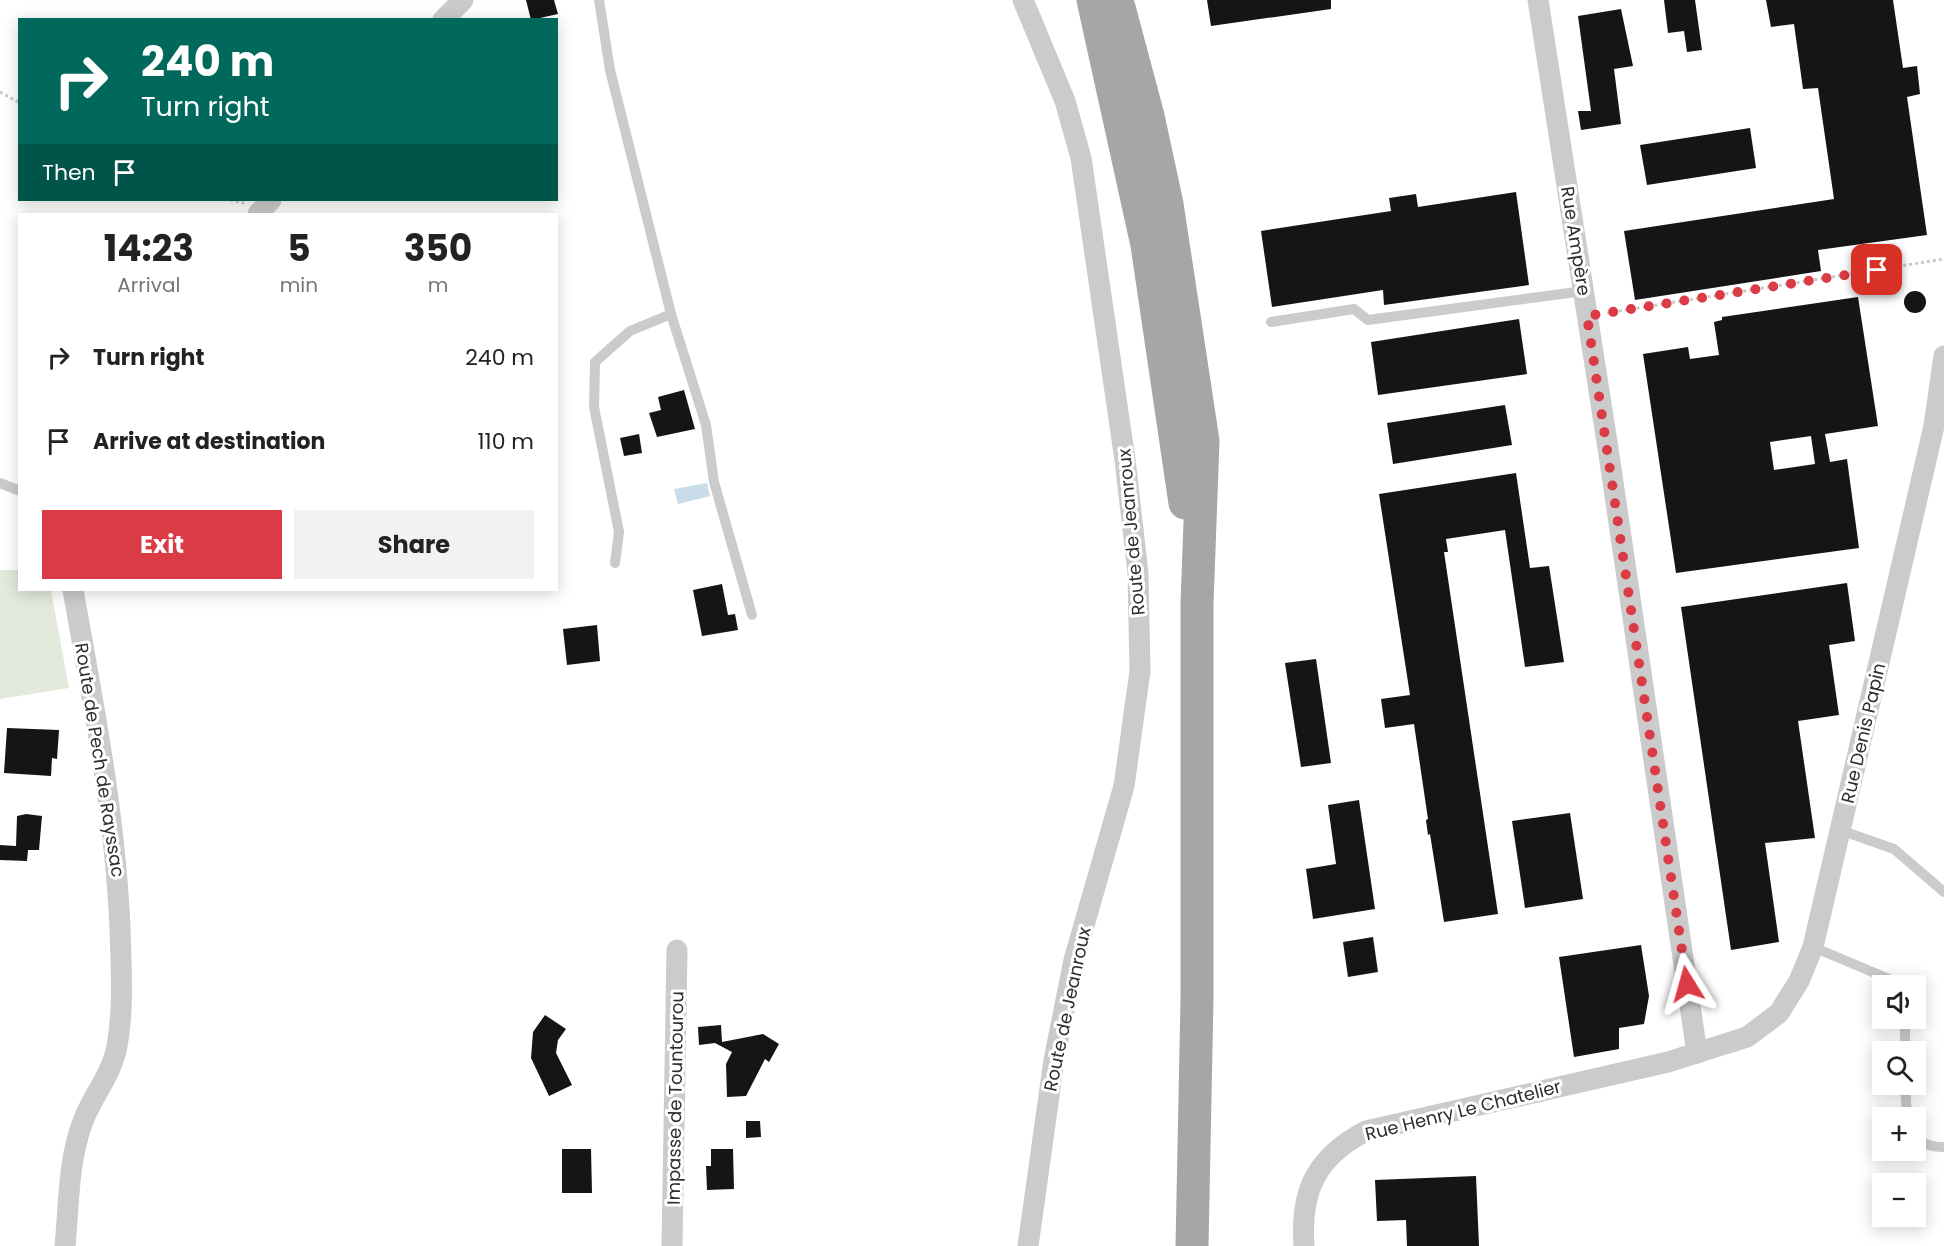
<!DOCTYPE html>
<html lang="en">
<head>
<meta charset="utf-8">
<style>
  body { margin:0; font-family:Poppins,sans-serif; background:#f2f2f2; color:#222; height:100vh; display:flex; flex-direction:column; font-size:22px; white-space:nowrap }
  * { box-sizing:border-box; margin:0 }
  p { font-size:20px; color:#767676 }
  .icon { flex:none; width:33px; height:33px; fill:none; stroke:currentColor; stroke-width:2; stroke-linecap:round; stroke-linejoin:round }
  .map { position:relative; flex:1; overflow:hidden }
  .details { position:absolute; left:18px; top:213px; width:540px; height:378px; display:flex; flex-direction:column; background:#fff; border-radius:0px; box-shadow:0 3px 15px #0003 }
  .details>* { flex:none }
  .banner { position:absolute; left:18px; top:18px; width:540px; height:183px; border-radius:0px; box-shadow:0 3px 15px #0003; background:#00695c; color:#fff; overflow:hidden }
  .fabs { position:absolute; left:1872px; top:975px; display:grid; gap:12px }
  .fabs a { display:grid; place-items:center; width:54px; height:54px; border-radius:0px; background:#fff; box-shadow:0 3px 15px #0003; font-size:30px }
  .pin { position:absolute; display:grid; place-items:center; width:51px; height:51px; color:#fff; margin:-26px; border-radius:12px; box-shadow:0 3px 9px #0006 }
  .me { position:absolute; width:66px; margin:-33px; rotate:352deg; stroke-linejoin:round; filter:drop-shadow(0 0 4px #0008) }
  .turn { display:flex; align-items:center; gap:21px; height:126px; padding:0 24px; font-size:27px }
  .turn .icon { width:78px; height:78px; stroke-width:2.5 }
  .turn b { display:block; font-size:42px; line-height:51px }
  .then { display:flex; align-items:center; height:57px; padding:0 24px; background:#0003; gap:12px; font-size:22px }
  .eta { display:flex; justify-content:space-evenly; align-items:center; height:102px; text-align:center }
  .eta b { font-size:36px; font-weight:700; line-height:42px }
  .primary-button { display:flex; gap:12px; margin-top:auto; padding:12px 24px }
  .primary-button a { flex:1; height:69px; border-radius:0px; background:#da3b44; color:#fff; font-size:24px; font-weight:700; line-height:69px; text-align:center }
  .primary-button a+a { background:#f2f2f2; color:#222 }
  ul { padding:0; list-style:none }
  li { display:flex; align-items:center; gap:18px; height:84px; padding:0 24px }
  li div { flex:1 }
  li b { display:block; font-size:22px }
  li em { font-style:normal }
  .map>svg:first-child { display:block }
</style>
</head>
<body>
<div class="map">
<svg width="1944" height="1246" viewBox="0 0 1944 1246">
  <rect width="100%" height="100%" fill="#fff"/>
  <path fill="#e3eadc" d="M 0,570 L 19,570 L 20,590 L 51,590 L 69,688 L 0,699 Z"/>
  <path fill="#c9dce9" d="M 707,483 L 710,496 L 678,504 L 674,489 Z"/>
  <g fill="#151515" fill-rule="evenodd">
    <path d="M 526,0 L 554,0 L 558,14 L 531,20 Z"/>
    <path d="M 1207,0 L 1331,0 L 1331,9 L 1211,26 Z"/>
    <path d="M 1664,0 L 1695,0 L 1702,50 L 1687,52 L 1684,31 L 1668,33 Z"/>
    <path d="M 1766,0 L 1893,0 L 1903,68 L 1917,66 L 1920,94 L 1907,97 L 1927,235 L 1818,250 L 1821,271 L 1635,300 L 1624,231 L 1834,199 L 1818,88 L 1803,89 L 1794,24 L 1771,27 Z"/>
    <path d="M 1621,9 L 1633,66 L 1614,69 L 1621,124 L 1581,130 L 1578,111 L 1591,111 L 1578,16 Z"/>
    <path d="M 1750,128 L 1756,168 L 1647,185 L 1640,145 Z"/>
    <path d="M 1516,192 L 1529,285 L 1384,305 L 1383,290 L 1272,307 L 1261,231 L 1391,211 L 1389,198 L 1416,194 L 1418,207 Z"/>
    <circle cx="1915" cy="302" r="11"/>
    <path d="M 1858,297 L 1878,426 L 1825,434 L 1830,462 L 1847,459 L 1859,548 L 1676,573 L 1643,354 L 1688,347 L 1690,359 L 1719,355 L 1714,322 L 1722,320 L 1722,317 ZM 1811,436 L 1815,464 L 1774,470 L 1770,442 Z"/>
    <path d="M 1519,319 L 1527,374 L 1378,395 L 1371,342 Z"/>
    <path d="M 684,390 L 695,429 L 657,437 L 649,413 L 661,410 L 658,397 Z"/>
    <path d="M 1505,405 L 1512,445 L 1393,464 L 1387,423 Z"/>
    <path d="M 639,434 L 642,453 L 624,456 L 620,438 Z"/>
    <path d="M 1516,473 L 1530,568 L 1549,566 L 1564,662 L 1525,667 L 1505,530 L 1446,539 L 1448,552 L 1444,552 L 1498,914 L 1444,922 L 1430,834 L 1428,835 L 1426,820 L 1428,819 L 1414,724 L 1385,728 L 1381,699 L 1410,695 L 1379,494 Z"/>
    <path d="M 1847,583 L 1855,641 L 1829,645 L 1839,715 L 1798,721 L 1815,838 L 1765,843 L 1779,942 L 1731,950 L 1681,607 Z"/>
    <path d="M 722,584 L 728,615 L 735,614 L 738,630 L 702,636 L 693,590 Z"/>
    <path d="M 597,625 L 600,661 L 567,665 L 563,629 Z"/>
    <path d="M 1316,659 L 1331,763 L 1301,767 L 1285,663 Z"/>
    <path d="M 7,728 L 59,730 L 57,759 L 52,758 L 51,776 L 4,773 Z"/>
    <path d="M 1359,800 L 1375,909 L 1313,919 L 1306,869 L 1336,864 L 1328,805 Z"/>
    <path d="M 1570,813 L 1583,899 L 1525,908 L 1512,821 Z"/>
    <path d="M 26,814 L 42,816 L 39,850 L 28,850 L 27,861 L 0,860 L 0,845 L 16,846 L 17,816 Z"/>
    <path d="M 1373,937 L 1378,972 L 1348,977 L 1343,942 Z"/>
    <path d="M 1641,945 L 1649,996 L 1644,1024 L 1619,1028 L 1619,1049 L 1574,1057 L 1559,957 Z"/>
    <path d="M 545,1015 L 566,1029 L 558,1040 L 556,1053 L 572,1085 L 549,1096 L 531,1058 L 533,1032 Z"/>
    <path d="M 721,1025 L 722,1042 L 763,1034 L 779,1044 L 769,1062 L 765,1059 L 746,1096 L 727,1097 L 726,1064 L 732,1052 L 715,1043 L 699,1045 L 698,1027 Z"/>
    <path d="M 746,1121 L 760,1121 L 761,1137 L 746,1138 Z"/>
    <path d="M 562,1149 L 591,1149 L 592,1193 L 562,1193 Z"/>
    <path d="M 711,1149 L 733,1149 L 734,1189 L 707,1190 L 706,1166 L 711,1166 Z"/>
    <path d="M 1476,1176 L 1479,1246 L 1407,1246 L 1406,1220 L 1377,1221 L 1375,1180 Z"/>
  </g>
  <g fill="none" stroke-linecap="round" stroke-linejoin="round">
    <g stroke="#cbcbcb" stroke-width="3" stroke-dasharray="3 3" stroke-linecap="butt">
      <path d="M 0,92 L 20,103"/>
      <path d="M 230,200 L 244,203"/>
      <path d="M 1607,313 L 1944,259"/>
    </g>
    <g stroke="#cbcbcb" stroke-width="10">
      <path d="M 599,0 L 610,70 L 671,314 L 630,331 L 595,362 L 594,407 L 619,532 L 615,563"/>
      <path d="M 671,314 L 706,425 L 714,482 L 752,615"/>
      <path d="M 1271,322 L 1354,309 L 1368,320 L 1584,291"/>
      <path d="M 0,483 L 20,491"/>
      <path d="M 1840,830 L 1894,849 L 1944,892"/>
      <path d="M 1813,947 L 1894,981 L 1898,986"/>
      <path d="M 1905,1052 L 1905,1018"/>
      <path d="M 1905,1084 L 1907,1118"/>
      <path d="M 1916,1136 C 1922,1145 1934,1147 1944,1147"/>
    </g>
    <g stroke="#cbcbcb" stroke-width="21">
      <path d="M 1023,0 L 1065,101 L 1081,158 L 1125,460 L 1138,573 L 1140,671 L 1124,786 L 1074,960 L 1054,1060 L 1028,1246"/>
      <path d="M 1538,0 L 1609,455 L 1697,1053"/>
      <path d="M 443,20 L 463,0"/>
      <path d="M 258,214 L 271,200"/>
      <path d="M 65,1246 C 69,1206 68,1162 82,1124 C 91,1097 112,1075 117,1046 C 124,1008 121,966 120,928 C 115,813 93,702 73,590"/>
      <path d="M 672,1246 L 677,950"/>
      <path d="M 1304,1246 C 1300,1191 1316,1157 1366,1131 L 1668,1062 L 1747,1037 L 1779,1013 L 1799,981 L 1813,947 L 1934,426 L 1944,356"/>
    </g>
    <g stroke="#a6a6a6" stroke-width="33">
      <path d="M 1093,0 L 1147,245 L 1185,503"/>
      <path d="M 1117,0 L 1148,116 L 1167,204 L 1203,441 L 1197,604 L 1197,999 L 1192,1246"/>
    </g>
  </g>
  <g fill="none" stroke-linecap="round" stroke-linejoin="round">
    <path stroke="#da3b44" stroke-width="10" stroke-dasharray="0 18" d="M 1687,984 L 1587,316 L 1877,270"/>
  </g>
  <g text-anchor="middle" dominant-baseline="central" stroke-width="6" stroke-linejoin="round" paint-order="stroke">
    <g font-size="18" fill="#2e2e2e" stroke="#fff">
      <text transform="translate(1576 241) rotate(81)">Rue Ampère</text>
      <text transform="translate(1131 532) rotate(-95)">Route de Jeanroux</text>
      <text transform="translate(1863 733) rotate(-77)">Rue Denis Papin</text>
      <text transform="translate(100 760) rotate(81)">Route de Pech de Rayssac</text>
      <text transform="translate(1067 1009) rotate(-78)">Route de Jeanroux</text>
      <text transform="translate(675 1098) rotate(-89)">Impasse de Tountourou</text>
      <text transform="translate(1463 1110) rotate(-14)">Rue Henry Le Chatelier</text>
    </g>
  </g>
</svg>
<div class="fabs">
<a><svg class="icon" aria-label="sound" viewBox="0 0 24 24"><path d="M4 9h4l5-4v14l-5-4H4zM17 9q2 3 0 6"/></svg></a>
<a><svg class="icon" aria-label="search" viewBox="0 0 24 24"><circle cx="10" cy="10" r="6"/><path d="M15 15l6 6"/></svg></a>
<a>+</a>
<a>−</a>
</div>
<div class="pin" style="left:1877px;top:270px;background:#d93025"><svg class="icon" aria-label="arrive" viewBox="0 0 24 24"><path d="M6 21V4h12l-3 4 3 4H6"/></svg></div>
<svg class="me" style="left:1687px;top:984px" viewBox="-20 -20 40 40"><path d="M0-17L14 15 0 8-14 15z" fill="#da3b44" stroke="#fff" stroke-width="4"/></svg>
<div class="banner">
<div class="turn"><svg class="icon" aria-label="right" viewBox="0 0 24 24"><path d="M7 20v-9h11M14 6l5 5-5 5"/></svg><div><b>240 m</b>Turn right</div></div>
<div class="then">Then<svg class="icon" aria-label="arrive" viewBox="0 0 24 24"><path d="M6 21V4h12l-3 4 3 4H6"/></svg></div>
</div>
<section class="details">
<div class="eta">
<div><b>14:23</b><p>Arrival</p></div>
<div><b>5</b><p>min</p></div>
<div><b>350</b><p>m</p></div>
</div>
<ul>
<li><svg class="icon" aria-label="right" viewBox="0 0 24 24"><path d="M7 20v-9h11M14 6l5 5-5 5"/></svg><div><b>Turn right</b></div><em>240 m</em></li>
<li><svg class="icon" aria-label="arrive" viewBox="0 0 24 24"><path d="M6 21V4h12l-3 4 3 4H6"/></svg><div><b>Arrive at destination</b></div><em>110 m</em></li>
</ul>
<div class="primary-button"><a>Exit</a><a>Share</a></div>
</section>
</div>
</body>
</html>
